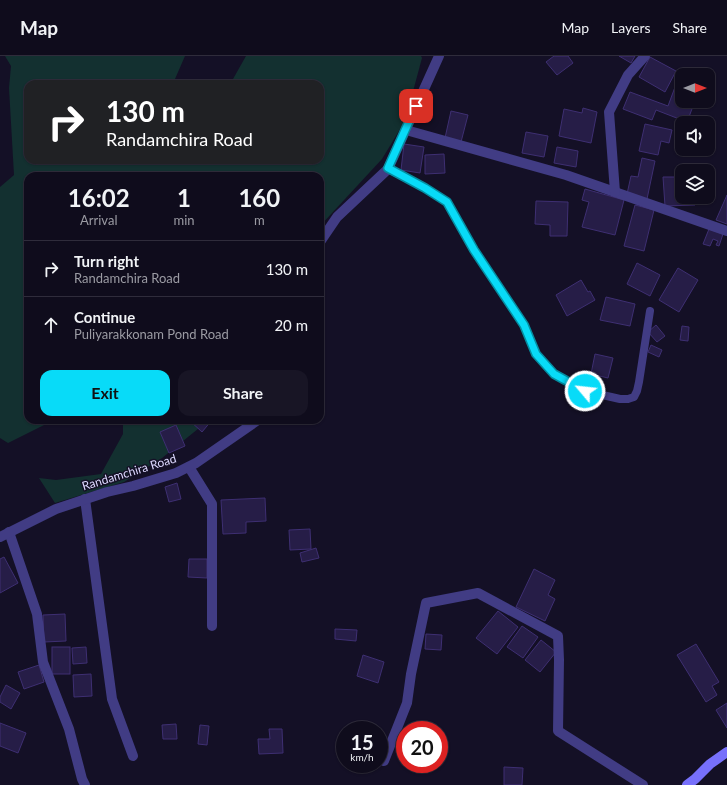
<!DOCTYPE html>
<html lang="en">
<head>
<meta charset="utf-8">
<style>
  body { margin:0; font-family:Lato,sans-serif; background:#181525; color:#f1f3f6; height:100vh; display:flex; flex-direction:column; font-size:15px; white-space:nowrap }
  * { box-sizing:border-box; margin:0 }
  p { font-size:13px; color:#9b9ba3 }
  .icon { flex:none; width:22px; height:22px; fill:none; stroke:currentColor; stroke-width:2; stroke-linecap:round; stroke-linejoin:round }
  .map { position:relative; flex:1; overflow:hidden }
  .panel { position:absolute; left:24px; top:116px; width:300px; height:252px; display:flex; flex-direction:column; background:#0f0c1c; border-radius:12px; box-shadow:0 1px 3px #0004,0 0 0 1px #2f2c3b }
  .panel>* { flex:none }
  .top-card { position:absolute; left:24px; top:24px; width:300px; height:84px; border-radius:12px; box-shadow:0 1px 3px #0004,0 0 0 1px #2f2c3b; background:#202124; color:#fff; overflow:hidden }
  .needle { width:26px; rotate:90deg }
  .tools { position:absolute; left:675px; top:12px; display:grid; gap:8px }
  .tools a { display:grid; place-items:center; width:40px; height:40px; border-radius:8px; background:#0f0c1c; box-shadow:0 1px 3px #0004,0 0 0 1px #2f2c3b; font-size:20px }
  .speed { position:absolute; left:336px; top:665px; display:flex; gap:8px; font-size:20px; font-weight:700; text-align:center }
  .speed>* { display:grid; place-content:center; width:52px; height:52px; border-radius:50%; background:#0f0c1c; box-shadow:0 1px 3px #0004,0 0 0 1px #2f2c3b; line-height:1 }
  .speed small { font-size:10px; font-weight:400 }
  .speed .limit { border:6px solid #d22; background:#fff; color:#111 }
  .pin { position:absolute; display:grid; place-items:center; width:34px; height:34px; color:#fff; margin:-17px; border-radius:8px; box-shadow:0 2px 6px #0006 }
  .me { position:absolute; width:44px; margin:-22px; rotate:298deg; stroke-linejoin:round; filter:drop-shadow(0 0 3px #0008) }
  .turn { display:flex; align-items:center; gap:14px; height:84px; padding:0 16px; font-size:18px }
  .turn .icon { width:52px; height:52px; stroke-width:2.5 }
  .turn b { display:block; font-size:28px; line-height:34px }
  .eta { display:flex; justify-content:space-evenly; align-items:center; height:68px; text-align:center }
  .eta b { font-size:24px; font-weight:700; line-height:28px }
  .primary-button { display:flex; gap:8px; margin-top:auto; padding:8px 16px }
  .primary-button a { flex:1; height:46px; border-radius:12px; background:#08dbf8; color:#111; font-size:16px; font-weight:700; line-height:46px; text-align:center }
  .primary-button a+a { background:#181525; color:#f1f3f6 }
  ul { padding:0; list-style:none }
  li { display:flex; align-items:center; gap:12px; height:56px; padding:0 16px; border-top:1px solid #2f2c3b }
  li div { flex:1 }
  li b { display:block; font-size:15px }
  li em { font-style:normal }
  header { display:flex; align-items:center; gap:24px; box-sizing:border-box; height:56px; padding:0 20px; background:#0f0c1c; border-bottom:1px solid #2f2c3b }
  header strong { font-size:19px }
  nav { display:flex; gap:22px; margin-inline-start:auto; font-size:14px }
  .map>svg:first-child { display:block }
</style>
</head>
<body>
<header>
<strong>Map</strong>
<nav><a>Map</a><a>Layers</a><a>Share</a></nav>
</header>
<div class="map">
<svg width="727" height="729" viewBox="0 0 727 729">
  <rect width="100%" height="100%" fill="#141026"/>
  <g fill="#133030">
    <path d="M 5,0 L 185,0 L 175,23 L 174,28 L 28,28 L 28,104 L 209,104 L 217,108 L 220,104 L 320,104 L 320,28 L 233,28 L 233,23 L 246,0 L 421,0 L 422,2 L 405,65 L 382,103 L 320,170 L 320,120 L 28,120 L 28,364 L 54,364 L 8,387 L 0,382 L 0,131 L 14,119 L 9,32 L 11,10 Z"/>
    <path d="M 123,364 L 209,364 L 162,402 L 124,426 L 55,447 L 39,422 L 56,424 L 101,418 L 123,378 Z"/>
  </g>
  <g fill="#261d47" stroke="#3e2f72">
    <path d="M 554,0 L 568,0 L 573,7 L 557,19 L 546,6 Z"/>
    <path d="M 619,0 L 635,0 L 631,7 Z"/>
    <path d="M 650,1 L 676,15 L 665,36 L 639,21 Z"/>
    <path d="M 678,23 L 682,25 L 682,45 L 695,45 L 687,66 L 656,54 L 652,64 L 623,53 L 630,36 L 668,50 Z"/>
    <path d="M 583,52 L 597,56 L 591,87 L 559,80 L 564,53 L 582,57 Z"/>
    <path d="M 451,55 L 468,59 L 461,86 L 445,82 Z"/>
    <path d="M 645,68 L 672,74 L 669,87 L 661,85 L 658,99 L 639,95 Z"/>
    <path d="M 526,76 L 548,80 L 544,101 L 522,97 Z"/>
    <path d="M 404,88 L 424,91 L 420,117 L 401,114 Z"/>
    <path d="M 557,91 L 578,95 L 576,111 L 554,107 Z"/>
    <path d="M 444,98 L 445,117 L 425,118 L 425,99 Z"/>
    <path d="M 642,102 L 655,105 L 647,143 L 627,138 L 631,120 L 638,121 Z"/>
    <path d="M 663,121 L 680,121 L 680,125 L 682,125 L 682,141 L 695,141 L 695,149 L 665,150 Z"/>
    <path d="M 585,133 L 624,144 L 615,179 L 582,171 L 589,146 L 582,144 Z"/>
    <path d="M 727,139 L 727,168 L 716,164 Z"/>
    <path d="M 536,145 L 568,146 L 567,180 L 550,180 L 550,169 L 535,168 Z"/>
    <path d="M 635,149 L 654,154 L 644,195 L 624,190 Z"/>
    <path d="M 709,173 L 723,178 L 719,190 L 716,189 L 718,185 L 713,183 L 710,190 L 703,188 Z"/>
    <path d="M 637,207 L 660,219 L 650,240 L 627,228 Z"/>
    <path d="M 678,212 L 698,224 L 679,256 L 659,244 Z"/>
    <path d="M 581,224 L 588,236 L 590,235 L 595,244 L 567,260 L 556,239 Z"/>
    <path d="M 606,241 L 635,248 L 630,270 L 600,264 Z"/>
    <path d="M 656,269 L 665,280 L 657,286 L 648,276 Z"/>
    <path d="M 682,270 L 689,271 L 688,285 L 680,284 Z"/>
    <path d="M 651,289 L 662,294 L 659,301 L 648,296 Z"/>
    <path d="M 595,298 L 613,302 L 608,322 L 591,318 Z"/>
    <path d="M 189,364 L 212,364 L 202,376 Z"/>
    <path d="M 176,369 L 185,390 L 169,397 L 160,376 Z"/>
    <path d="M 177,427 L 181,443 L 169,446 L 165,431 Z"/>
    <path d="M 265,442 L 266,465 L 246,466 L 246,477 L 223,478 L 221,444 Z"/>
    <path d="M 310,473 L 311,493 L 290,494 L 289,474 Z"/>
    <path d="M 316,492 L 319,502 L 302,506 L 300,497 Z"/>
    <path d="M 4,501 L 18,527 L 0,537 L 0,503 Z"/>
    <path d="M 189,503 L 207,503 L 207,522 L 188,521 Z"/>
    <path d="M 534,513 L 555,524 L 548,539 L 555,543 L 545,565 L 516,551 Z"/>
    <path d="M 498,555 L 518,571 L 497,598 L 476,582 Z"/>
    <path d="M 65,558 L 66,585 L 44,586 L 43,559 Z"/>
    <path d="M 522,570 L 538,581 L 523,602 L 507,591 Z"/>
    <path d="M 335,573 L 357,574 L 356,585 L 335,583 Z"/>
    <path d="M 426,578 L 442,579 L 441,594 L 425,593 Z"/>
    <path d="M 541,584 L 556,596 L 540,616 L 525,604 Z"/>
    <path d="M 696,588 L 719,626 L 712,630 L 717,639 L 706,646 L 677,599 Z"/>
    <rect x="52" y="591" width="18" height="27"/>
    <path d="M 86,591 L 87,607 L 73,608 L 72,592 Z"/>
    <path d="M 363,599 L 384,606 L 378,627 L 357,620 Z"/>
    <path d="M 39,609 L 44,626 L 24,633 L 18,616 Z"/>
    <path d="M 91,618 L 92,640 L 74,641 L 73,619 Z"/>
    <path d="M 6,629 L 20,637 L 11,653 L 0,646 L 0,641 Z"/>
    <path d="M 727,647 L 727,672 L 716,654 Z"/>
    <path d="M 0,667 L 26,677 L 18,697 L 0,690 Z"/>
    <path d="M 176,668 L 177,683 L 163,683 L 162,669 Z"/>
    <path d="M 200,669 L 209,670 L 207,689 L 198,688 Z"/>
    <path d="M 269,673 L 282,673 L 283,697 L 259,698 L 258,683 L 270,683 Z"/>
    <path d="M 504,711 L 523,712 L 522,729 L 504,729 Z"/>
  </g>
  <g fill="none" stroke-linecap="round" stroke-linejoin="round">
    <path stroke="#413c84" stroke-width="8" d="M 388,113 L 425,132 L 447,146 L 474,194 L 524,269 L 536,298 L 554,318 L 585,335 L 620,343 L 628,343 L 634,341 L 637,335 L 639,326 L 650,255"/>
    <g stroke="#413c84" stroke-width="10">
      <path d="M 406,74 L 566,119 L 727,175"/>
      <path d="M 615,136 L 609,56 L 628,19 L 645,0"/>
      <path d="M 320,186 L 337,161 L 388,113 L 439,0"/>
      <path d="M 189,411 L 212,448 L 212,570"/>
      <path d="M 85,443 L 112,643 L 133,700"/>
      <path d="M 9,476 L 37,558 L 43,606 L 69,673 L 82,723 L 85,729"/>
      <path d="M 0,481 L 56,453 L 107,436 L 133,430 L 176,417 L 196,407 L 258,364"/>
      <path d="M 384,705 L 407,647 L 411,618 L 426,547 L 478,537 L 558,580 L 559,604 L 558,675 L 643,729"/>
    </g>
    <path stroke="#7770fb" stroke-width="10" d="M 687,729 L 695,723 L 710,708 L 727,696"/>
  </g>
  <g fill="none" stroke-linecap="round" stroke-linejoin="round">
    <g stroke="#058ea1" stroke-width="10">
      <path id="route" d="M 416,50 L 388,112 L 425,132 L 447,146 L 474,194 L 524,269 L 536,298 L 554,318 L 585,335"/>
    </g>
    <use href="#route" stroke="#08dbf8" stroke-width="7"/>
  </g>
  <g text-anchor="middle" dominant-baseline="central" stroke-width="3" stroke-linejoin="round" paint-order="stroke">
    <g font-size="12" fill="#dcd7fe" stroke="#141026">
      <text transform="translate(129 416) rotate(-17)">Randamchira Road</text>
    </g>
  </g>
</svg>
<div class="tools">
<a><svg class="needle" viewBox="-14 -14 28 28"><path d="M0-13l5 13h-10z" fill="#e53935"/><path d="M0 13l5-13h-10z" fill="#9b9ba3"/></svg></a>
<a><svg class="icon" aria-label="sound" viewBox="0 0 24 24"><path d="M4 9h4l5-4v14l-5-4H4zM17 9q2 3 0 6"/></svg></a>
<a><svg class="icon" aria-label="layers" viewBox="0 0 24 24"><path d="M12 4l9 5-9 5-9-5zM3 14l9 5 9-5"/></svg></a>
</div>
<div class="speed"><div>15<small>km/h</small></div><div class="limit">20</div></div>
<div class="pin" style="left:416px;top:50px;background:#d93025"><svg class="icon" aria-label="arrive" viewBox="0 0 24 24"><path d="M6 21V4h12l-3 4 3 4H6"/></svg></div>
<svg class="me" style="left:585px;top:335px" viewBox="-20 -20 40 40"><circle r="17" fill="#08dbf8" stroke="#fff" stroke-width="3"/><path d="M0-11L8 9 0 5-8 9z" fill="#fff"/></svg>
<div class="top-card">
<div class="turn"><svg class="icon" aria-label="right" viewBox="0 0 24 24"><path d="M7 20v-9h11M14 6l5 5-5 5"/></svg><div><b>130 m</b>Randamchira Road</div></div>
</div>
<section class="panel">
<div class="eta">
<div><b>16:02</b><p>Arrival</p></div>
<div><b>1</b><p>min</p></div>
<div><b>160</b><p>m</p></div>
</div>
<ul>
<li><svg class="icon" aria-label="right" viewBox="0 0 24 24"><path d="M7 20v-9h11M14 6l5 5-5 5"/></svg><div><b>Turn right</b><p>Randamchira Road</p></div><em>130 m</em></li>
<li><svg class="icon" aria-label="ahead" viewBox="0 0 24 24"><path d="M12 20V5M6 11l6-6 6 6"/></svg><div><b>Continue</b><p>Puliyarakkonam Pond Road</p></div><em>20 m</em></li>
</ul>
<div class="primary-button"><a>Exit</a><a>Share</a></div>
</section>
</div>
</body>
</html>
